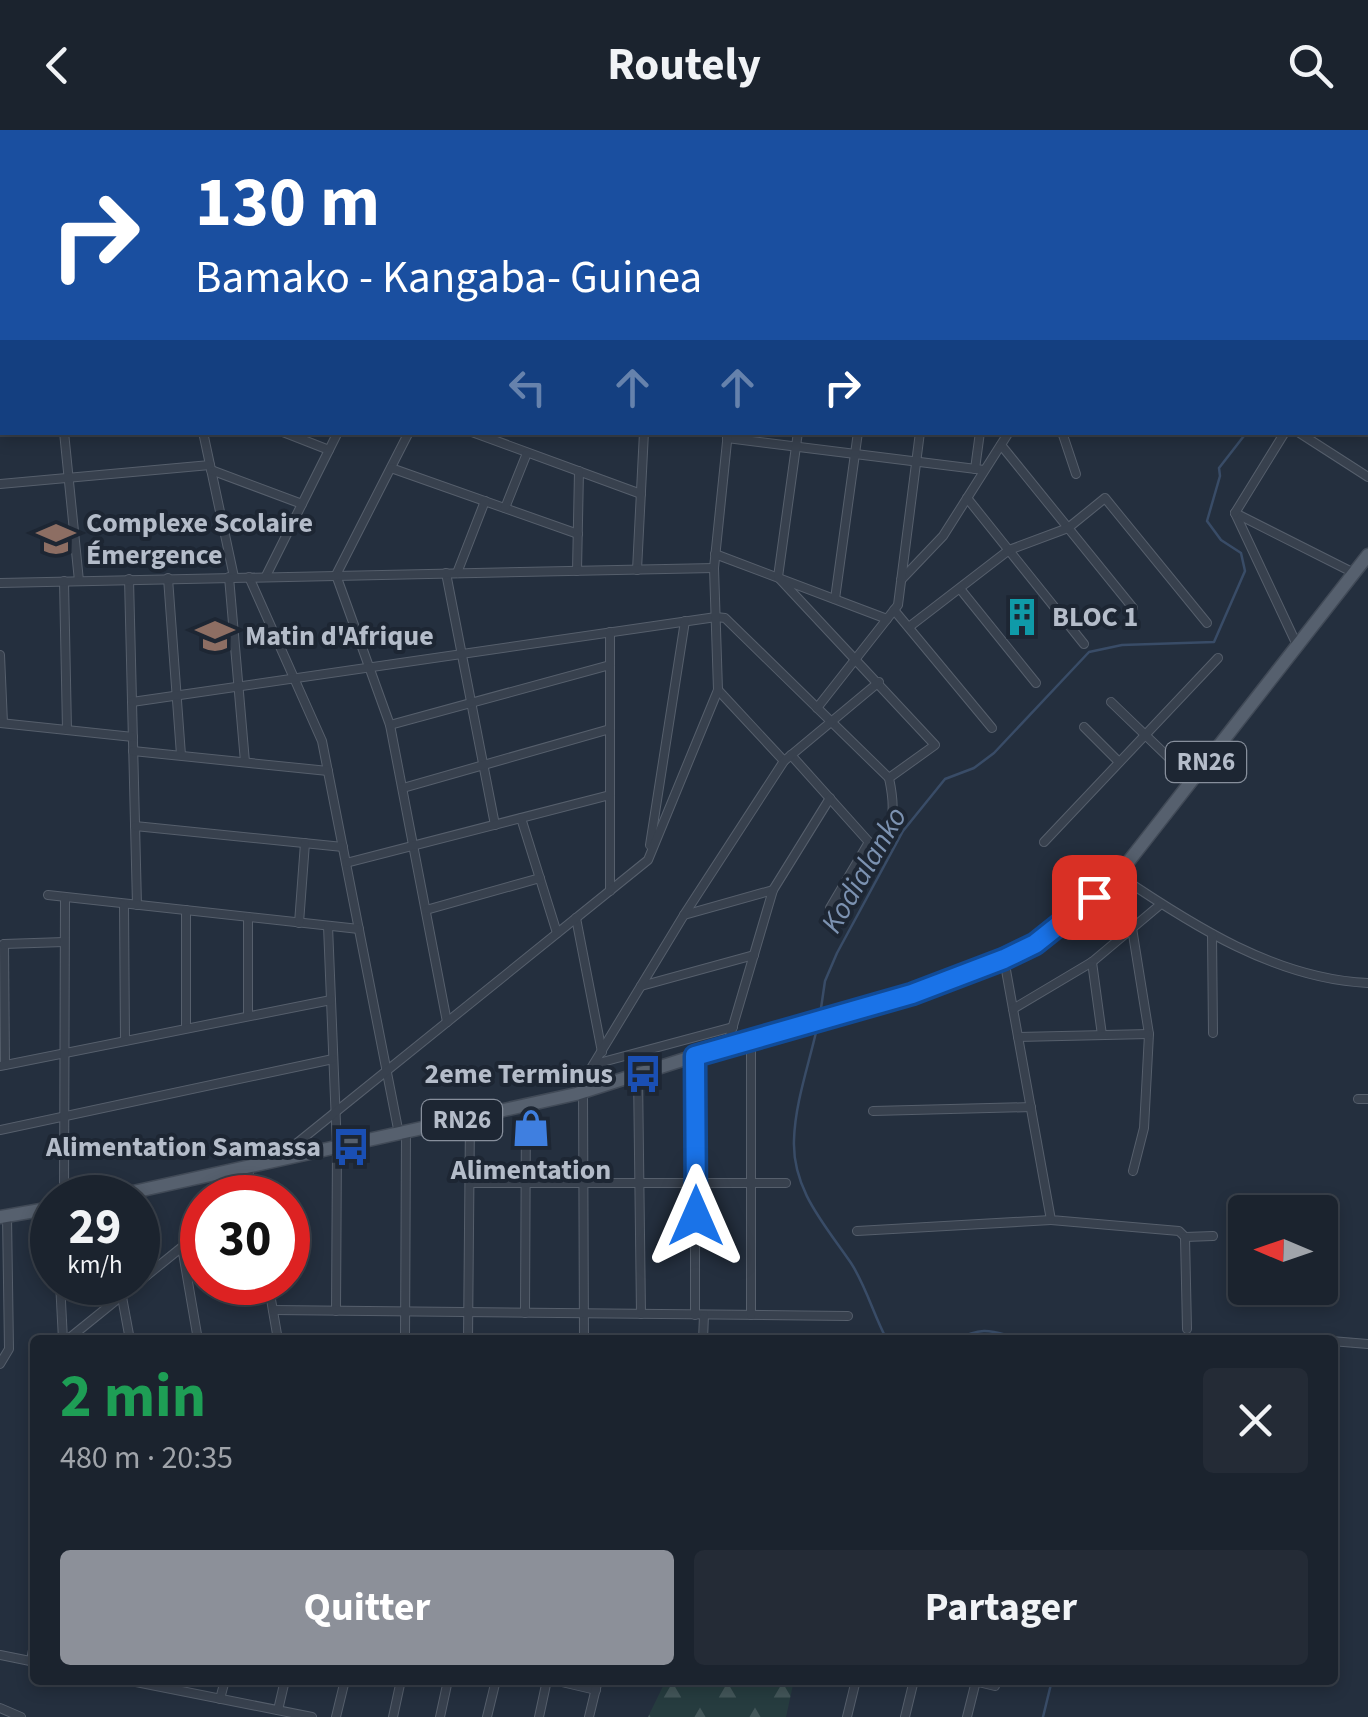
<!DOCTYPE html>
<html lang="fr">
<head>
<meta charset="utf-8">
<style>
  body { margin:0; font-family:"Source Sans 3",sans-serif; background:#242b36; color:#f1f3f6; height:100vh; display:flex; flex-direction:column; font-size:38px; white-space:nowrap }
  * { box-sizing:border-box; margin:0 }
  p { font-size:32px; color:#a0a4aa }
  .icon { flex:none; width:55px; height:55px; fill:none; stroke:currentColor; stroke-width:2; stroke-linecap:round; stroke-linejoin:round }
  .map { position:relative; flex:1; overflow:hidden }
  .drawer { position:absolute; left:30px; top:1205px; width:1308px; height:350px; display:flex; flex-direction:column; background:#1b232e; border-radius:10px; box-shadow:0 5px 15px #0003,0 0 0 2px #39404a }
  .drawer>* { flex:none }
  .top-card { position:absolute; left:0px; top:0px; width:1370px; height:305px; box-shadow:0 5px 15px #0003,0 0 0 2px #39404a; background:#1a4fa0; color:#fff; overflow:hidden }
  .needle { width:65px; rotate:272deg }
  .buttons { position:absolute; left:1228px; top:1065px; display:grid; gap:20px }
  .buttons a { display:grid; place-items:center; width:110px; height:110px; border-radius:10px; background:#1b232e; box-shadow:0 5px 15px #0003,0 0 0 2px #39404a; font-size:50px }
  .speed { position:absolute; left:30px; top:1045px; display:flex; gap:20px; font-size:50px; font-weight:700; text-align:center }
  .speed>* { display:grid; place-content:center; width:130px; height:130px; border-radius:50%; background:#1b232e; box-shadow:0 5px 15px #0003,0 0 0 2px #39404a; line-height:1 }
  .speed small { font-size:25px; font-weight:400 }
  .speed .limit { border:15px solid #d22; background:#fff; color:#111 }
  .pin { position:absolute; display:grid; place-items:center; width:85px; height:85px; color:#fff; margin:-42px; border-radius:20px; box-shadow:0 5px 15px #0006 }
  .me { position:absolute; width:110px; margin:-55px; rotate:0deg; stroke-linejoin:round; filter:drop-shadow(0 0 8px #0008) }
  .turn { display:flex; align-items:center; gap:35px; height:210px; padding:0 30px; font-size:45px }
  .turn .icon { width:130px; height:130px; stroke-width:2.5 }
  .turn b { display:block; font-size:70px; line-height:85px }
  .lanes { display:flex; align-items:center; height:95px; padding:0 30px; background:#0003; justify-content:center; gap:50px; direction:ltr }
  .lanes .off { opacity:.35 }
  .round { display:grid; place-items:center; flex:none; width:105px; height:105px; border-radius:10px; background:#242b36 }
  .head { display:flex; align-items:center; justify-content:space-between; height:170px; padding:0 30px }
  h1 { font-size:60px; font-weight:700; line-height:75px; color:#1e9e55 }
  .action { display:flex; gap:20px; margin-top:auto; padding:20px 30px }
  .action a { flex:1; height:115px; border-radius:10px; background:#8c9099; color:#fff; font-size:40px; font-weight:700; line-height:115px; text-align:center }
  .action a+a { background:#242b36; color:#f1f3f6 }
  header { display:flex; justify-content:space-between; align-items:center; height:130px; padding:0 30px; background:#1b232e; font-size:45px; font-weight:700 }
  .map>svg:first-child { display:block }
</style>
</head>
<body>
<header><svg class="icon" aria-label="back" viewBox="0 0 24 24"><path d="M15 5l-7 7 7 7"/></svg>Routely<svg class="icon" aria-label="search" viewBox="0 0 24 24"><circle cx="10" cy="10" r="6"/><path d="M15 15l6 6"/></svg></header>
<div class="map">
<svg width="1368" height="1587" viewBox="0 0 1368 1587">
  <defs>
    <pattern id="forest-firs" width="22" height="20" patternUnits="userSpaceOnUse" patternTransform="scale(2.5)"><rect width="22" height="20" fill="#263c3f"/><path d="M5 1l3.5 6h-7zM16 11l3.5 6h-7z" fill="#435659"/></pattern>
  </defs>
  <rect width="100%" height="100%" fill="#242f3e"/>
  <path fill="url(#forest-firs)" d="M 666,1550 L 794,1550 L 786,1587 L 648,1587 Z"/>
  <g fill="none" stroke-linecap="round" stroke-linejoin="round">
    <g stroke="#394c67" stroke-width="2.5">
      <path d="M 820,885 L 825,851 L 837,823 L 903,701 L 945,649 L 974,638 L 994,623 L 1089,522 L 1122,515 L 1214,512 L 1245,441 L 1241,423 L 1221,410 L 1207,391 L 1220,346 L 1219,338 L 1247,302"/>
      <path d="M 817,898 C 809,934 795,973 794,1010 C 792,1060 826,1096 851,1133 C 866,1156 874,1186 887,1210"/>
      <path d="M 956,1210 C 988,1193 995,1204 1027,1210"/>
      <path d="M 1043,1587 L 1052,1550"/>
    </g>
    <g stroke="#565f6c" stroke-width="10">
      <g id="street">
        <path d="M 99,0 L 106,2"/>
        <path d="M 349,0 L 356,2"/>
        <path d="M 522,0 L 528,2"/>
        <path d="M 534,0 L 534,2"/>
        <path d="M 984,0 L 984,2"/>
        <path d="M 1021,0 L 1022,2"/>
        <path d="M 1085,0 L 1087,2"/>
        <path d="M 1161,0 L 1162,2"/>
        <path d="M 234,2 L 235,0"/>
        <path d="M 448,2 L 449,0"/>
        <path d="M 621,2 L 621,0"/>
        <path d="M 772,2 L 773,0"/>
        <path d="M 839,2 L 839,0"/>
        <path d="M 900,2 L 900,0"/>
        <path d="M 961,2 L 961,0"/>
        <path d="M 1124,2 L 1129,0"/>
        <path d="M 1265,2 L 1270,0"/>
        <path d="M 1368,26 L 1368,25"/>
        <path d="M 0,28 L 2,29"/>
        <path d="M 0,93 L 2,94"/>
        <path d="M 0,180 L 2,179"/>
        <path d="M 0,261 L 2,260"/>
        <path d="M 64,302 L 79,451"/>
        <path d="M 203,302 L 234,447"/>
        <path d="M 283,302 L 329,320"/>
        <path d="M 409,302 L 336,445 L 390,595 L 447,892"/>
        <path d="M 472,302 L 641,364"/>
        <path d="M 1062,302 L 1076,344"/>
        <path d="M 1298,302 L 1368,347"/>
        <path d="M 727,308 L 984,340"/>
        <path d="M 1001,315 L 1133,478"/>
        <path d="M 391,338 L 578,404"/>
        <path d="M 975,339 L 980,302"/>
        <path d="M 211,340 L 302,374"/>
        <path d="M 0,354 L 210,335"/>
        <path d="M 967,368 L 1084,514"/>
        <path d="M 505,378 L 527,323"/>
        <path d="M 1235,383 L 1297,515"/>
        <path d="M 1235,383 L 1354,443"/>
        <path d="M 1235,383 L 1285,302"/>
        <path d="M 715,424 L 887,489"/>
        <path d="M 637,440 L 644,302"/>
        <path d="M 577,441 L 579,341"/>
        <path d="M 446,443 L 495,695"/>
        <path d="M 457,443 L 485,371"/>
        <path d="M 266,446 L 338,302"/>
        <path d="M 229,447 L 245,632"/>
        <path d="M 249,447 L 322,611 L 399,1004"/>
        <path d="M 168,448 L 181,625"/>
        <path d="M 129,449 L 137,775"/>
        <path d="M 901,450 L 943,406 L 1009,302"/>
        <path d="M 64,451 L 67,600"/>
        <path d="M 0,453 L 714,438"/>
        <path d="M 961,460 L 1036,553"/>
        <path d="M 835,469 L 858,302"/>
        <path d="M 894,480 L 992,598"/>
        <path d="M 909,497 L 1009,420 L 1068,398 L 1105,368 L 1207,493"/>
        <path d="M 0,525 L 3,593"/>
        <path d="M 718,560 L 784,631"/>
        <path d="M 132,572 L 716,487 L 725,488 L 889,648"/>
        <path d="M 1111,572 L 1192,650"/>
        <path d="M 817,578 L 898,475 L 920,302"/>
        <path d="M 0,593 L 133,607"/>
        <path d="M 390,595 L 610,535"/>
        <path d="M 1084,597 L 1119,632"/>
        <path d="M 133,621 L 328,641"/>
        <path d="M 791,625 L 877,721 C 894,691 896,681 889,648 L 935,615 L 778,447 L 798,302"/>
        <path d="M 403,658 L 610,599"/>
        <path d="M 521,688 L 557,803"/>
        <path d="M 135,696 L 343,717"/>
        <path d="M 1044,712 L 1218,528"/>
        <path d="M 650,715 L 685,491"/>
        <path d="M 346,733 L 610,665"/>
        <path d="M 1118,745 C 1192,795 1276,849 1368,853"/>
        <path d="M 610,761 L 610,502"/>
        <path d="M 48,765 L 359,799"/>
        <path d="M 124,774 L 125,911"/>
        <path d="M 830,778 L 869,712"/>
        <path d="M 186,780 L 186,898"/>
        <path d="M 426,780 L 540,748"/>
        <path d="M 684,785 L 773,760"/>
        <path d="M 576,788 L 602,922"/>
        <path d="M 299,793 L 305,713"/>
        <path d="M 328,796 L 337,1018 L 336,1181"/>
        <path d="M 1132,798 L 1149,904 L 1144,998 L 1133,1041"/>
        <path d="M 1212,804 L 1213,903"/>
        <path d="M 4,814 L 5,935"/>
        <path d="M 4,814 L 64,812"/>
        <path d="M 1004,829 L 1051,1090 L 1179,1101 L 1185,1107 L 1213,1106"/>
        <path d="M 1092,832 L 1102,905"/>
        <path d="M 641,856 L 754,825"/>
        <path d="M 1013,879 L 1092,832 L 1161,774"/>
        <path d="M 248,886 L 248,787"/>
        <path d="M 1018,907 L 1149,904"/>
        <path d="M 727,916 L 773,760 L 830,668"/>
        <path d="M 595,934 L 733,897"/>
        <path d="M 0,936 L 331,870"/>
        <path d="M 638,944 L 641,1184"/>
        <path d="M 583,962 L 584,1210"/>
        <path d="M 576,963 L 684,785 L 784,631 L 879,552"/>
        <path d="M 1358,969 L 1368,969"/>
        <path d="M 873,981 L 1031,977"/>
        <path d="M 0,1000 L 333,929"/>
        <path d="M 281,1026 L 648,730 L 718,560 L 714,438 L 728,302"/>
        <path d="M 248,1038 L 253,1068"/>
        <path d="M 470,1053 L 786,1053"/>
        <path d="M 64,1068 L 65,767"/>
        <path d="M 857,1101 L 1051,1090"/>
        <path d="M 1185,1107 L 1187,1199"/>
        <path d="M 60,1152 L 63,1210"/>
        <path d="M 268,1152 L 278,1210"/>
        <path d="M 122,1167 L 130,1210"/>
        <path d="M 273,1180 L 848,1186"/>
        <path d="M 525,1183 L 526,975"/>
        <path d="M 695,1185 L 695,926"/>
        <path d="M 751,1185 L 751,908"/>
        <path d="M 67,1210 L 182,1117 L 198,1210"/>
        <path d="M 405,1210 L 406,1003"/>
        <path d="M 468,1210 L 470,988"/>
        <path d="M 703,1210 L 704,1185"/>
        <path d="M 1319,1210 L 1368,1214"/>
        <path d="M 0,1234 L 9,1219 L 7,1086"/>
        <path d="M 0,1525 L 35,1532"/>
        <path d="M 31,1531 L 35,1509"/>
        <path d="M 126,1550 L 312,1587"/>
        <path d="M 553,1550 L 596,1560"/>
        <path d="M 970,1550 L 995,1556"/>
        <path d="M 220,1569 L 225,1550"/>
        <path d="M 0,1578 L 21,1587"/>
        <path d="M 278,1580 L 285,1550"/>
        <path d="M 336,1587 L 345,1550"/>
        <path d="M 393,1587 L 401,1550"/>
        <path d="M 440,1587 L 448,1550"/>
        <path d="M 487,1587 L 496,1550"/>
        <path d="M 539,1587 L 547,1550"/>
        <path d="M 589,1587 L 598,1550"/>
        <path d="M 847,1587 L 856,1550"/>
        <path d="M 905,1587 L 914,1550"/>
        <path d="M 967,1587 L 976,1551"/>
      </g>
    </g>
    <g stroke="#414a57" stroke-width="15">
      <g id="primary">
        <path d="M 106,1068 L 576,964 L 751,908 L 912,864 L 1035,815 L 1071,789 L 1118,745 L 1368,425"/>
        <path d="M 0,1087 L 52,1078"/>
      </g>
    </g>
    <use href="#street" stroke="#38414e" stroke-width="8"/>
    <use href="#primary" stroke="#56606e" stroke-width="12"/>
  </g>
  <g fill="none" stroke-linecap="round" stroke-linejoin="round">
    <g stroke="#114b97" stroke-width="25">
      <path id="route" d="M 696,1086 L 695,926 L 912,864 L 1004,829 L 1035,814 L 1094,767"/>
    </g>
    <use href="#route" stroke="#1a73e8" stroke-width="18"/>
  </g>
  <defs>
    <g id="school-bare" transform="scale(3)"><path d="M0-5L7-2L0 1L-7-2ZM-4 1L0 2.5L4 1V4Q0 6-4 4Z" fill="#8d6e63" stroke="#1d2633" stroke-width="2.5" paint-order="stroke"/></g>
    <g id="building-bare" transform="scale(3)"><path d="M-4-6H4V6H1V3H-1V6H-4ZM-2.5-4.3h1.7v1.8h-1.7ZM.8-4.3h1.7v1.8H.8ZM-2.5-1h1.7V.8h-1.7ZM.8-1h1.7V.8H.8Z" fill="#0f9aa8" stroke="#1d2633" stroke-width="2.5" paint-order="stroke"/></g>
    <g id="bus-bare" transform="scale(3)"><path d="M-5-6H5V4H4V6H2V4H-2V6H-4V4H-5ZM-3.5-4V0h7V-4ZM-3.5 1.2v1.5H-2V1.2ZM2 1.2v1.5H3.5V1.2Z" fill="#1a4fb4" stroke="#1d2633" stroke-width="2.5" paint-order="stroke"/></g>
    <g id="shop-bare" transform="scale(3)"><path d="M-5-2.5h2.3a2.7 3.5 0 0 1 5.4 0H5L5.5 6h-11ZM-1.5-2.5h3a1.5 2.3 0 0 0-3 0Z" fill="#3f7fe0" stroke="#1d2633" stroke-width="2.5" paint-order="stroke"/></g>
  </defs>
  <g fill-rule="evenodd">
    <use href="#school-bare" x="56" y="409"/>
    <use href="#building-bare" x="1022" y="487"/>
    <use href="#school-bare" x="215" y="506"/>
    <use href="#bus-bare" x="643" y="944"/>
    <use href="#shop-bare" x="531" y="998"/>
    <use href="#bus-bare" x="351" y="1017"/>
  </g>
  <g text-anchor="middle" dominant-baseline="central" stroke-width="8" stroke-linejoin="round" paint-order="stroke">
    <g fill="#1d2633" stroke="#878f9c" stroke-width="2.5">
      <rect x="1166" y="612" width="80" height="40" rx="8"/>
      <rect x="422" y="970" width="80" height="40" rx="8"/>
    </g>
    <g font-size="25" font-weight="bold" fill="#b4bcc9">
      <text x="1206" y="632">RN26</text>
      <text x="462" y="990">RN26</text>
    </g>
    <g font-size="28" font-weight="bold" fill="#b4bcc9" stroke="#1d2633" text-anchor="start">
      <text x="86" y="393">Complexe Scolaire<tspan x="86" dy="32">Émergence</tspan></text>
      <text x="1052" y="487">BLOC 1</text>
      <text x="245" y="506">Matin d'Afrique</text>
      <text x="613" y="944" text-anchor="end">2eme Terminus</text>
      <text x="321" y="1017" text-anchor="end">Alimentation Samassa</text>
      <text x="531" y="1040" text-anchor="middle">Alimentation</text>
    </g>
    <g font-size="30" font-style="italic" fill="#7c92b1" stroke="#1d2633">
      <text transform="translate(864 740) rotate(-60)">Kodialanko</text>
    </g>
  </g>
</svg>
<div class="buttons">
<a><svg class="needle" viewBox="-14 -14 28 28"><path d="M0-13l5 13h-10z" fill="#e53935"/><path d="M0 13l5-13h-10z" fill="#a0a4aa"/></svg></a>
</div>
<div class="speed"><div>29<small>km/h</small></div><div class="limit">30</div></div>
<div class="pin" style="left:1094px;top:767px;background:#d93025"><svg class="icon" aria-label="arrive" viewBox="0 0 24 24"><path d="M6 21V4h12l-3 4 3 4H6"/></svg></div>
<svg class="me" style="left:696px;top:1086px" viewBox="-20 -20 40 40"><path d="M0-17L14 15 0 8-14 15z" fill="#1a73e8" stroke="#fff" stroke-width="4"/></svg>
<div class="top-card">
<div class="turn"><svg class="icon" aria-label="right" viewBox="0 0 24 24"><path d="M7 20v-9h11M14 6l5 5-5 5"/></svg><div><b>130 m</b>Bamako - Kangaba- Guinea</div></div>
<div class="lanes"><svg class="icon off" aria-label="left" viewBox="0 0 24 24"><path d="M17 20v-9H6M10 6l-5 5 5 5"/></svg><svg class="icon off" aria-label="ahead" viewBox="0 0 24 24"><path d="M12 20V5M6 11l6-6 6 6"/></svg><svg class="icon off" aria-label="ahead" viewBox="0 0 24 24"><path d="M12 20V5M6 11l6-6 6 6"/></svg><svg class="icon" aria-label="right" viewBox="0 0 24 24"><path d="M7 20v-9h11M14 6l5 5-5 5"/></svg></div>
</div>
<section class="drawer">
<div class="head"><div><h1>2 min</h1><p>480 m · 20:35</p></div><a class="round"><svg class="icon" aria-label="close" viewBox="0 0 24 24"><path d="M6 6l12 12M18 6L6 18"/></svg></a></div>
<div class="action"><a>Quitter</a><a>Partager</a></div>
</section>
</div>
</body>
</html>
